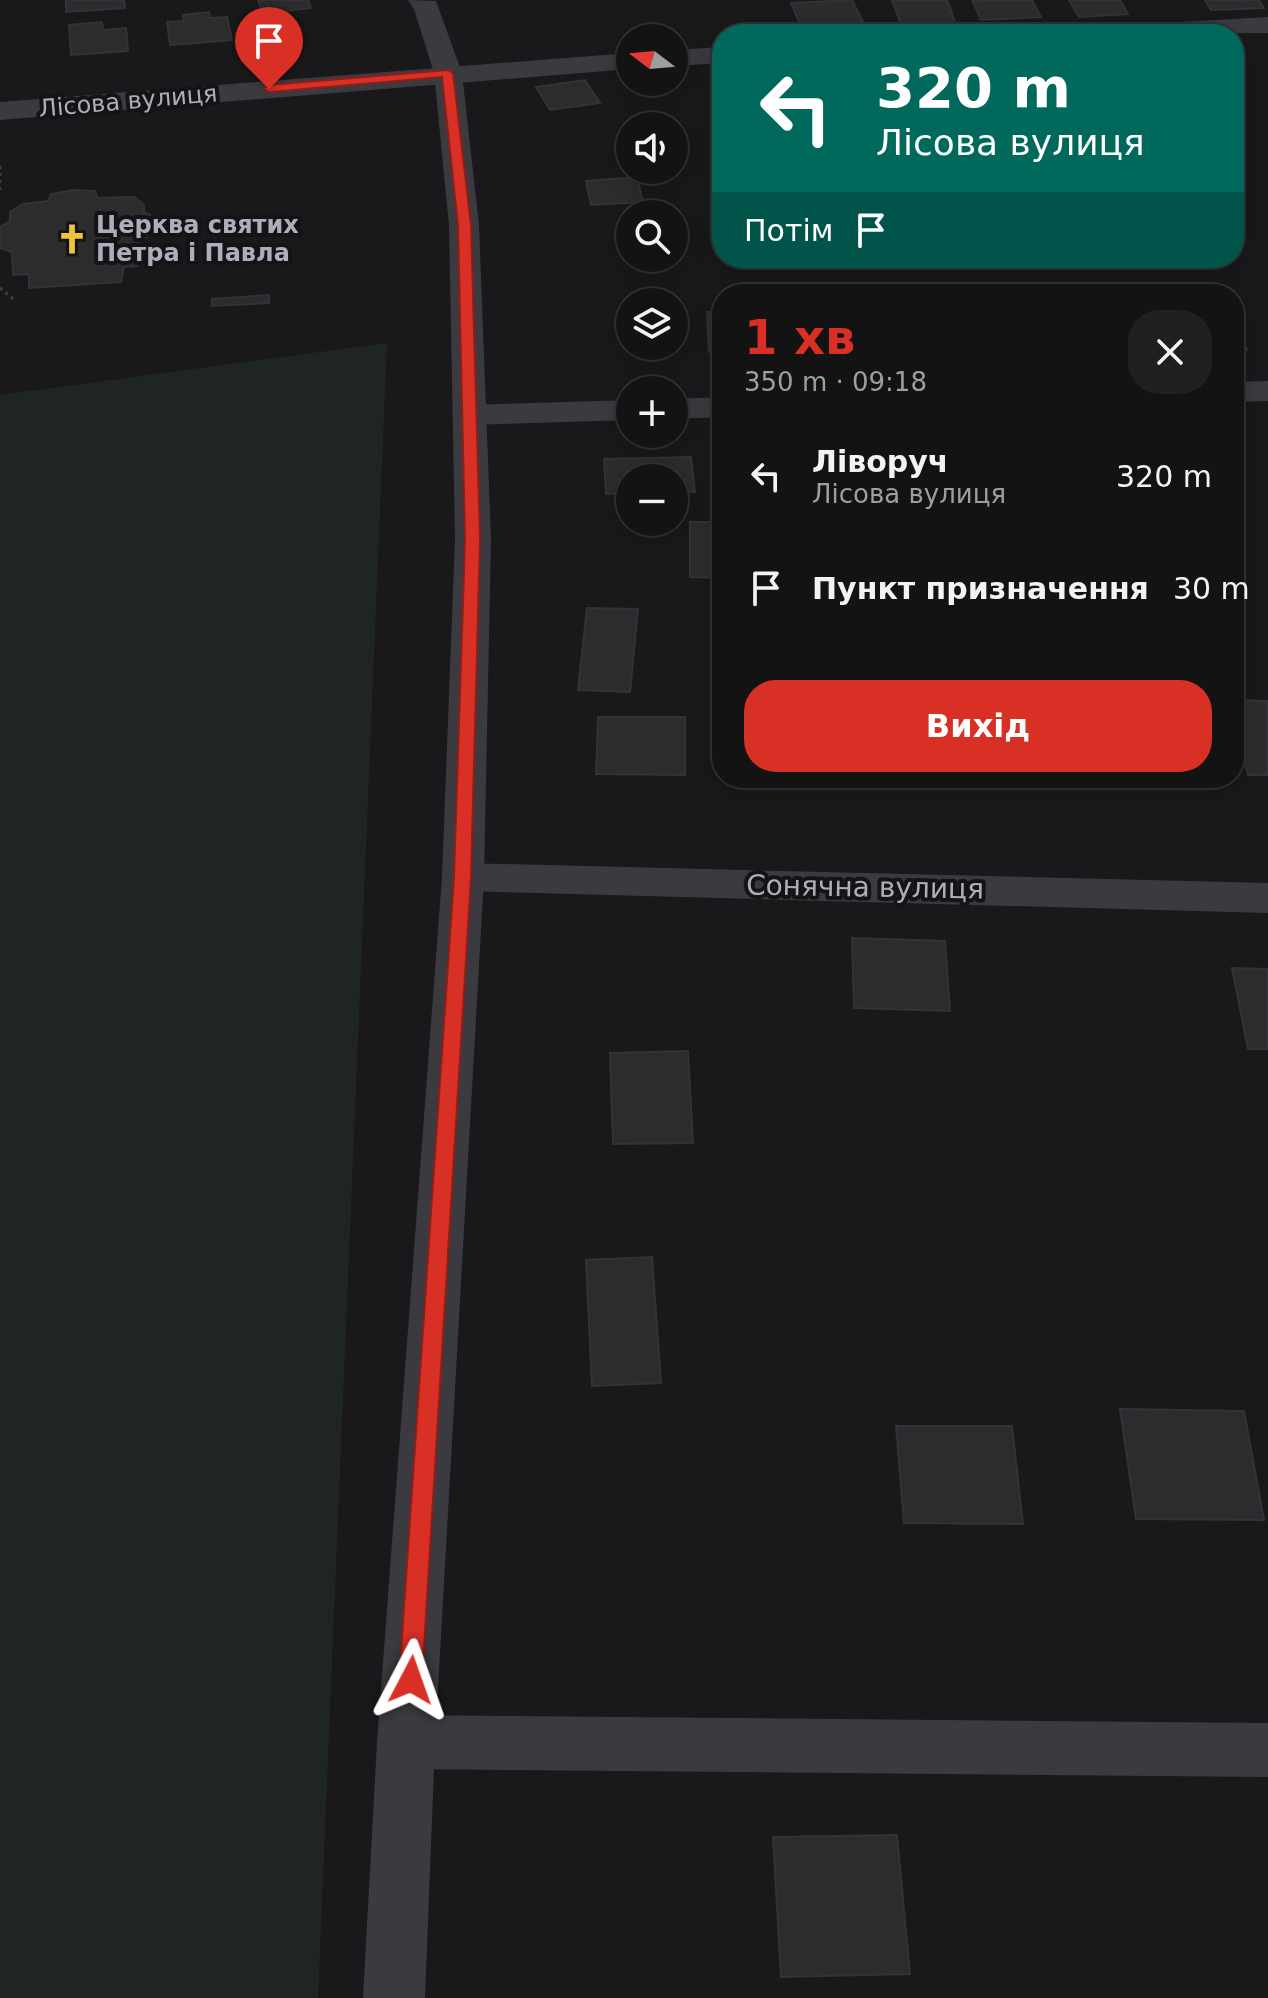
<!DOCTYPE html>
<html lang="uk">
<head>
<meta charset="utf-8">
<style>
  body { margin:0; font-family:"DejaVu Sans",sans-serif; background:#202022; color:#f1f3f6; height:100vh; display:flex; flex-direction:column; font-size:30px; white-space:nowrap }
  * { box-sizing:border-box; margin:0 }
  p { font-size:26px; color:#9d9ea0 }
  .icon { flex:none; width:44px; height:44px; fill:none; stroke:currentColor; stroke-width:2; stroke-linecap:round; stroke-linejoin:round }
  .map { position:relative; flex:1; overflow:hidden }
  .sheet { position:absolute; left:712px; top:284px; width:532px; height:504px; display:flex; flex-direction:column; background:#131314; border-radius:32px; box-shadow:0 4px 20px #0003,0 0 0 2px #323234 }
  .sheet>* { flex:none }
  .banner { position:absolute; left:712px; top:24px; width:532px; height:244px; border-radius:32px; box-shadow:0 4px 20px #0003,0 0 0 2px #323234; background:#00695c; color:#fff; overflow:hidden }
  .needle { width:52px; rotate:286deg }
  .controls { position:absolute; left:616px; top:24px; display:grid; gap:16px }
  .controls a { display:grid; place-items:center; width:72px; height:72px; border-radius:50%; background:#131314; box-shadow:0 4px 20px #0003,0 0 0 2px #323234; font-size:40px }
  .pin { position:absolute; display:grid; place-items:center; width:68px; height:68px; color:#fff; margin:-82px -34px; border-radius:50% 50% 50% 0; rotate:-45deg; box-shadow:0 0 8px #0007 }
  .pin .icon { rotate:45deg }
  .me { position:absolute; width:88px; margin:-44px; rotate:4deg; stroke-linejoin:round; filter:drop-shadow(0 0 6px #0008) }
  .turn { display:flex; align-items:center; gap:28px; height:168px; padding:0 32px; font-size:36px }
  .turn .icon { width:104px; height:104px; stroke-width:2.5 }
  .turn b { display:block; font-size:56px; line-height:68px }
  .then { display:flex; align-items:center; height:76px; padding:0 32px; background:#0003; gap:16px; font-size:30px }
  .round { display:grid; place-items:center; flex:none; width:84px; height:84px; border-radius:32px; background:#202022 }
  .overview { display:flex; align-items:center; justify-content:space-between; height:136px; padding:0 32px }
  h1 { font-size:48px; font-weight:800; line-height:60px; color:#d93025 }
  .action { display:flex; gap:16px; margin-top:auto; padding:16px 32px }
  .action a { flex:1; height:92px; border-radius:32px; background:#d93025; color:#fff; font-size:32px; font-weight:800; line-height:92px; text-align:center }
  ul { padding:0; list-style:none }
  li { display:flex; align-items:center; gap:24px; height:112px; padding:0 32px }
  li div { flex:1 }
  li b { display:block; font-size:30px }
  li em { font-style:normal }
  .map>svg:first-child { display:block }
</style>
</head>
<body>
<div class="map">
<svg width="1268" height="1998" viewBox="0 0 1268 1998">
  <rect width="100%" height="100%" fill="#19191b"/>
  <path fill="#1f2621" d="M 387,343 L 318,1998 L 0,1998 L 0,395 Z"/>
  <g fill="#2c2c2f" stroke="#333337" stroke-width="2">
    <path d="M 66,0 L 124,0 L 125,8 L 66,12 Z"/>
    <path d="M 258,0 L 308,0 L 311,8 L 263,14 Z"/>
    <path d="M 852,0 L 866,28 L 803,32 L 791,3 Z"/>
    <path d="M 892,0 L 947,0 L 956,25 L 902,27 Z"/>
    <path d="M 972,0 L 1032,0 L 1041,17 L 981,20 Z"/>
    <path d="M 1069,0 L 1120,0 L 1128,14 L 1079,17 Z"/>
    <path d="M 1205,0 L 1259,0 L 1264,8 L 1211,10 Z"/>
    <path d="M 209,12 L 210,18 L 227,17 L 232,40 L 170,45 L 167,22 L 183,21 L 183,15 Z"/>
    <path d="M 102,22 L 103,30 L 126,28 L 128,51 L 71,55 L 69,25 Z"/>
    <path d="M 585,80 L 600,103 L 550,110 L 536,87 Z"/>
    <path d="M 637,177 L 643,202 L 591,205 L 586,181 Z"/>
    <path d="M 73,190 L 95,191 L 98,198 L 134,197 L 144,205 L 144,212 L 157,219 L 157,230 L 139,242 L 137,266 L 124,267 L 121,282 L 29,288 L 29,274 L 13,275 L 12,252 L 0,248 L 0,227 L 10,221 L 10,212 L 23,204 L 48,201 L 51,194 Z"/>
    <path d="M 269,295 L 269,303 L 212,306 L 212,299 Z"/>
    <path d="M 707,312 L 722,312 L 722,352 L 709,352 Z"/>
    <path d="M 1234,316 L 1247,350 L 1234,350 Z"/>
    <path d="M 691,457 L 695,492 L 674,492 L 674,478 L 630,478 L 630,493 L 606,494 L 604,459 Z"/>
    <path d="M 690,522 L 722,522 L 722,578 L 690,577 Z"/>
    <path d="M 587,608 L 638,609 L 630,692 L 578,690 Z"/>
    <path d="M 1234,700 L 1268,701 L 1268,775 L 1248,775 L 1234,719 Z"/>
    <path d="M 598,717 L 685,717 L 685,775 L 596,774 Z"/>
    <path d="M 852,938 L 945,941 L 950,1011 L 854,1008 Z"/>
    <path d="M 1232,968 L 1268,969 L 1268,1049 L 1248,1049 Z"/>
    <path d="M 688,1051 L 693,1143 L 613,1144 L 610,1053 Z"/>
    <path d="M 652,1257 L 661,1383 L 592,1386 L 586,1260 Z"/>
    <path d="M 1120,1409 L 1244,1411 L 1264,1520 L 1136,1519 Z"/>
    <path d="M 896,1426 L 1012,1426 L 1023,1524 L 904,1523 Z"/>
    <path d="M 897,1835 L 910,1974 L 781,1977 L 773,1837 Z"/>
  </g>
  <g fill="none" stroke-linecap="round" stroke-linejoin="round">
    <g stroke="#404147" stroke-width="3" stroke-dasharray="3 4" stroke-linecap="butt">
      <path d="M 0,166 L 0,194"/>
      <path d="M 0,288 L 16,301"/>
    </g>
    <g fill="#3a3a40" fill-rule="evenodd">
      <path d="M 1268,17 L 1268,33 L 1099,34 L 1102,28 L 1112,26 Z"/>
      <path d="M 722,47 L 722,63 L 674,66 L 674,50 Z"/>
      <path d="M 630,53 L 630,69 L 0,120 L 0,102 Z"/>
      <path d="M 1268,381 L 1268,401 L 1234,402 L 1234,382 Z"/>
      <path d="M 722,397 L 722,417 L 674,419 L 674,399 Z"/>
      <path d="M 630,400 L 630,420 L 469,425 L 457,422 L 452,415 L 457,408 L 469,405 Z"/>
      <path d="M 463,863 L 1268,883 L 1268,913 L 463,891 L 448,887 L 442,877 L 448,867 Z"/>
      <path d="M 406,1715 L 1268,1723 L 1268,1777 L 406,1769 L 386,1761 L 377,1742 L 386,1723 Z"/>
    </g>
    <path fill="#3a3a40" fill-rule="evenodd" d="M 408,0 L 436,1 L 462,73 L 479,225 L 491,539 L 484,877 L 435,1742 L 425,1998 L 363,1998 L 377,1742 L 442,877 L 455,539 L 449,225 L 434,73 L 414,9 Z"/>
  </g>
  <path fill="#d93025" stroke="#8d1f18" stroke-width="2" d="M 448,70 L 453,73 L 471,225 L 480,539 L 471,877 L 422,1680 L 419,1687 L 411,1691 L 402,1687 L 399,1680 L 454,877 L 465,539 L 458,225 L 442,77 L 269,92 L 263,89 L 269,85 Z"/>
  <defs>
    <g id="church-bare" transform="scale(2.4)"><path d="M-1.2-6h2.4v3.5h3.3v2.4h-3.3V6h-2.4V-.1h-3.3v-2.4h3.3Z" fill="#f0c53c" stroke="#141416" stroke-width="2.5" paint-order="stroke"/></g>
  </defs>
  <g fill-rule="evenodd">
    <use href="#church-bare" x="72" y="239"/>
  </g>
  <g text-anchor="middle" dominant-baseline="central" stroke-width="8" stroke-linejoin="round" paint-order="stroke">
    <g font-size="24" fill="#acafbb" stroke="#141416">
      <text transform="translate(128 101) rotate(-5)">Лісова вулиця</text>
    </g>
    <g font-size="24" font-weight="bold" fill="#acafbb" stroke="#141416" text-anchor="start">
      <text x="96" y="225">Церква святих<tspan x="96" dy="28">Петра і Павла</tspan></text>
    </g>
    <g font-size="28" fill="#acafbb" stroke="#141416">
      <text transform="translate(865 887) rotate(1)">Сонячна вулиця</text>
    </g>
  </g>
</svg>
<div class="controls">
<a><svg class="needle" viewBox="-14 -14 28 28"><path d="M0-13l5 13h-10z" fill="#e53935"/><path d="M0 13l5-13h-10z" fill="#9d9ea0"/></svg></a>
<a><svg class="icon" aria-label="sound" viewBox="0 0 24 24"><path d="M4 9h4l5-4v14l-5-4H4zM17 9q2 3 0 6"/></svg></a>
<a><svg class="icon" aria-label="search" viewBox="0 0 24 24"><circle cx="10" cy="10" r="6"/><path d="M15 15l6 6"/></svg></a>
<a><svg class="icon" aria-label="layers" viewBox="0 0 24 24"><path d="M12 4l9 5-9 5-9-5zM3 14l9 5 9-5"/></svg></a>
<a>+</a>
<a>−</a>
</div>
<div class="pin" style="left:269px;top:89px;background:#d93025"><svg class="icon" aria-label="arrive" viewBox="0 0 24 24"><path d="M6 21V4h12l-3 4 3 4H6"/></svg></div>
<svg class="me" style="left:411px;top:1680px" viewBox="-20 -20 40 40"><path d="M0-17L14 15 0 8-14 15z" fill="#d93025" stroke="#fff" stroke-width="4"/></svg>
<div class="banner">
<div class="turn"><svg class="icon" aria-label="left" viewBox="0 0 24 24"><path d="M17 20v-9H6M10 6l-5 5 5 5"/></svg><div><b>320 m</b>Лісова вулиця</div></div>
<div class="then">Потім<svg class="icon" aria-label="arrive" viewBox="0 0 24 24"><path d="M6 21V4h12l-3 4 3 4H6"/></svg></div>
</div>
<section class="sheet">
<div class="overview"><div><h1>1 хв</h1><p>350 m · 09:18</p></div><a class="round"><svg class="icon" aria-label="close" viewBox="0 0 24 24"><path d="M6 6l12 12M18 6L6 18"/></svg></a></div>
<ul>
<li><svg class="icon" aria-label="left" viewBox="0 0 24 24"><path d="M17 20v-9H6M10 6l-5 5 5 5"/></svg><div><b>Ліворуч</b><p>Лісова вулиця</p></div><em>320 m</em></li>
<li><svg class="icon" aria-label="arrive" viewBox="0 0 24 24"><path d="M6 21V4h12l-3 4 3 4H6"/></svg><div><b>Пункт призначення</b></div><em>30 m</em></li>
</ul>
<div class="action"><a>Вихід</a></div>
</section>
</div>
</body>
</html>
